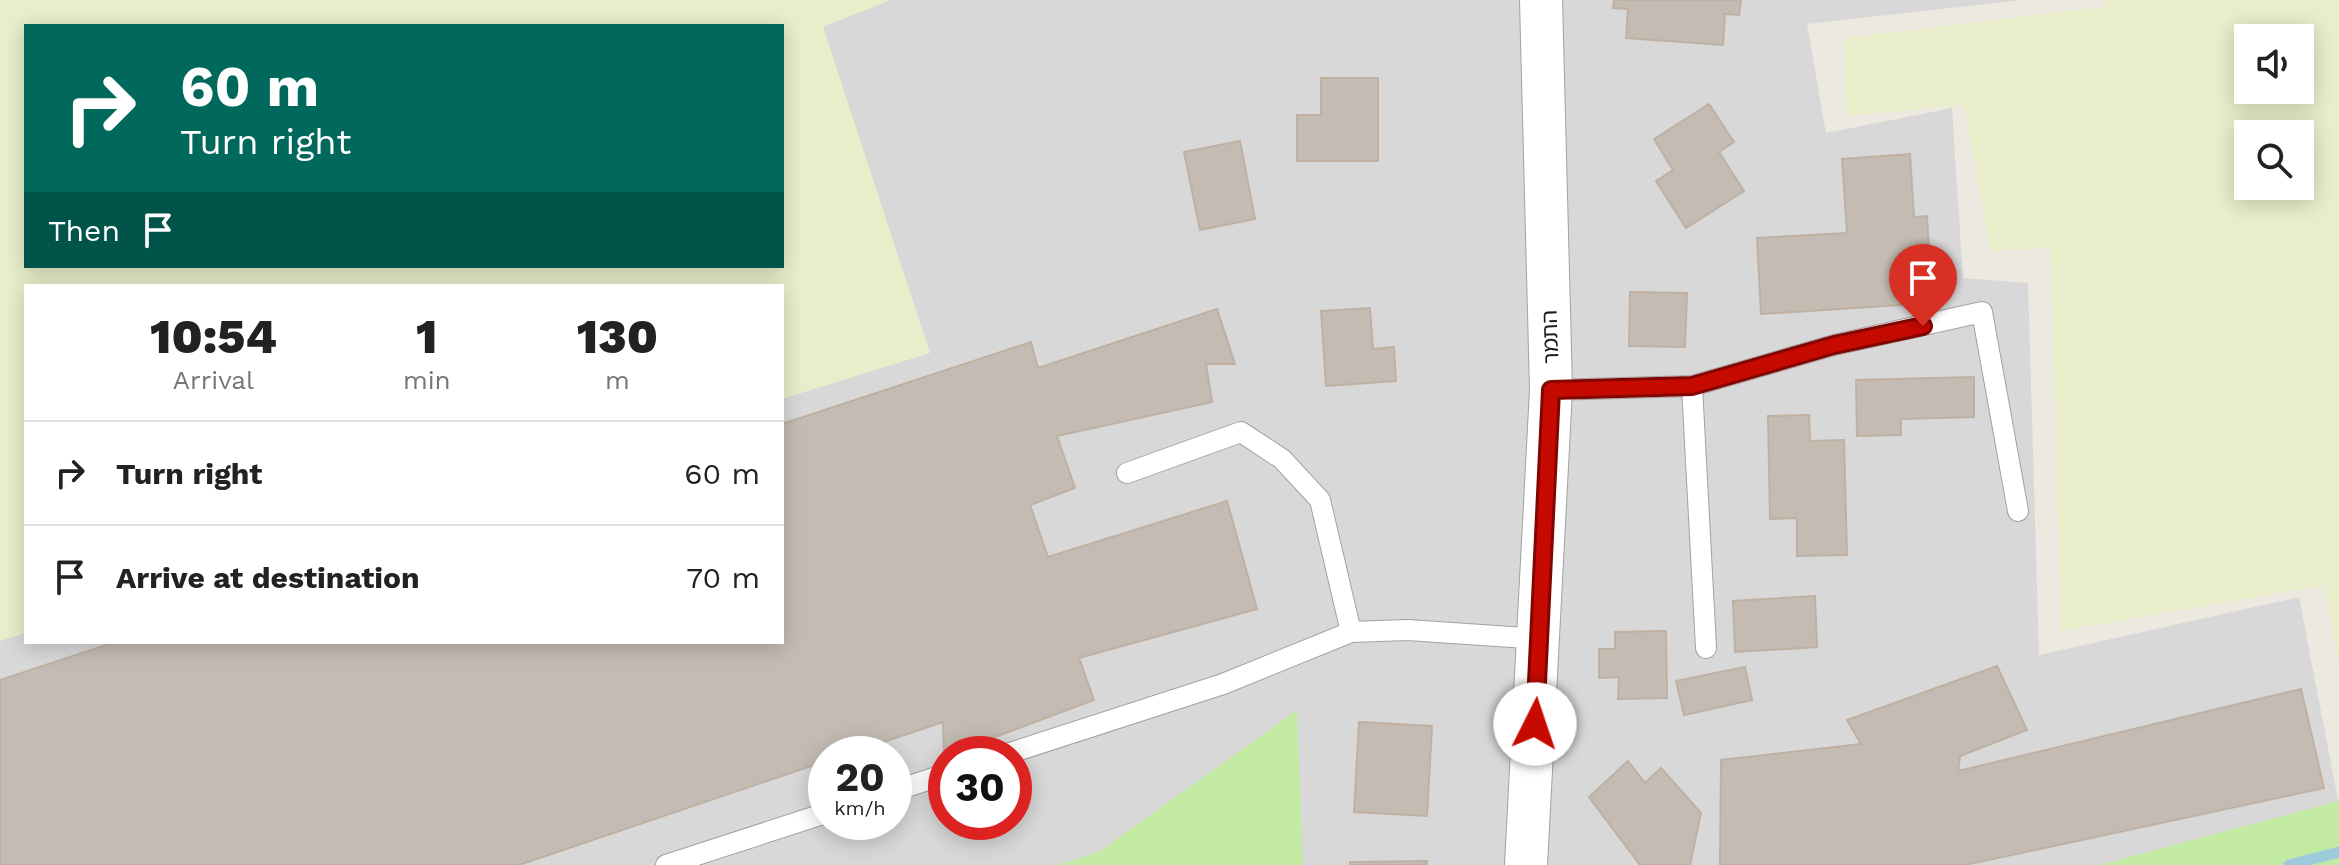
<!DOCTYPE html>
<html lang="en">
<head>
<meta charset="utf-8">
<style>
  body { margin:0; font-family:"Work Sans","Noto Sans Hebrew",sans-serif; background:#f2f2f2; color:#222; height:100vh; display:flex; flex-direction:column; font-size:30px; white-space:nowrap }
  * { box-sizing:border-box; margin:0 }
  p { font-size:26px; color:#767676 }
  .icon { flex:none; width:44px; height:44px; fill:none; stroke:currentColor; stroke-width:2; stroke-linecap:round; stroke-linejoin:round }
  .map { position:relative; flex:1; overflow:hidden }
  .panel { position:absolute; left:24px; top:284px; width:760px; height:360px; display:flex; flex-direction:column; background:#fff; border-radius:0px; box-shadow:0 4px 20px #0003 }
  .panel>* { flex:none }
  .hud { position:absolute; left:24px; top:24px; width:760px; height:244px; border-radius:0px; box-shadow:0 4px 20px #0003; background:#00695c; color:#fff; overflow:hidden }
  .fabs { position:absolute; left:2234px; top:24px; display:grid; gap:16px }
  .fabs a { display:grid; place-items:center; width:80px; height:80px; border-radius:0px; background:#fff; box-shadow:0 4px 20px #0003; font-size:40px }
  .speed { position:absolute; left:808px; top:736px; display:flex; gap:16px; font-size:40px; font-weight:700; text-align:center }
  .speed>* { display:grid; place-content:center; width:104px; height:104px; border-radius:50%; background:#fff; box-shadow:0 4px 20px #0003; line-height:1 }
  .speed small { font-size:20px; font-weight:400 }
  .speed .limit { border:12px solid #d22; background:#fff; color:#111 }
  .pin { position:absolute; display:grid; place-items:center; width:68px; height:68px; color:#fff; margin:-82px -34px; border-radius:50% 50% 50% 0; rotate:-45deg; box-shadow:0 0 8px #0007 }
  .pin .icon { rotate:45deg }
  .me { position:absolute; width:88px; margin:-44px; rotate:4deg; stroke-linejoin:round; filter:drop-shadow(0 0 6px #0008) }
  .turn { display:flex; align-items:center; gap:28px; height:168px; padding:0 24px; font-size:36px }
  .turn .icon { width:104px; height:104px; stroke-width:2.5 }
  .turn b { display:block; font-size:56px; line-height:68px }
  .then { display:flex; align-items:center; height:76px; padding:0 24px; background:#0003; gap:16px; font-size:30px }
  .eta { display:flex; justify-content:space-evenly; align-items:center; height:136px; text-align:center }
  .eta b { font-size:48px; font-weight:800; line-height:56px }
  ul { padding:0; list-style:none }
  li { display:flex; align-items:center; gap:24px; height:104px; padding:0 24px; border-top:2px solid #e0e0e0 }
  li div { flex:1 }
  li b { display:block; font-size:30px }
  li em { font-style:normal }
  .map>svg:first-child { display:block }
</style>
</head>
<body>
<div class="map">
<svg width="2339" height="865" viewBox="0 0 2339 865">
  <rect width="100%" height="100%" fill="#ede9e0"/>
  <path fill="#d9d8d8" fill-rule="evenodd" d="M 0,0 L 2022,0 L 1807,24 L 1826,133 L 1952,108 L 1963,278 L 2028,283 L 2039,655 L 2299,597 L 2339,805 L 2339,865 L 0,865 ZM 26,26 L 782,26 L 782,266 L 26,266 ZM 26,286 L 782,286 L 782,642 L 26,642 ZM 826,754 L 894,754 L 894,822 L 826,822 ZM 946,754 L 1014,754 L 1014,822 L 946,822 Z"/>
  <g fill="#e8edca" fill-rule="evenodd">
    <path d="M 0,0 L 891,0 L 823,27 L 930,353 L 782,399 L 782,286 L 26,286 L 26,633 L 0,641 ZM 26,26 L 782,26 L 782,266 L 26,266 Z"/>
    <path d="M 2104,0 L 2339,0 L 2339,668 L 2325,585 L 2061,631 L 2051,248 L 1991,251 L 1964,105 L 1847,116 L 1844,38 L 2104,7 ZM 2248,38 L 2300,38 L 2300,90 L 2248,90 ZM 2248,134 L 2300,134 L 2300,186 L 2248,186 Z"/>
  </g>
  <g fill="#c2eaa3">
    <path d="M 1297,710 L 1303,865 L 1058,865 L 1099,852 Z"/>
    <path d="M 2339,801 L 2339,865 L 2099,865 Z"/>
  </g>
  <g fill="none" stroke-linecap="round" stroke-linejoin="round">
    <path stroke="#9ecbdc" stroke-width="11" d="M 2289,865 L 2339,852"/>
  </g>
  <g fill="#c4bcb3" stroke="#bfb0a2" stroke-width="2">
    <path d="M 1614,0 L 1741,0 L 1739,15 L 1725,14 L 1723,45 L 1626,38 L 1628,9 L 1613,8 Z"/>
    <path d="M 1321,78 L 1378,78 L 1378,161 L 1297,161 L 1297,115 L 1321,115 Z"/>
    <path d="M 1709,104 L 1734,142 L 1719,152 L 1744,191 L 1686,228 L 1656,181 L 1673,170 L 1654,139 Z"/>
    <path d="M 1240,141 L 1255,219 L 1200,230 L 1184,152 Z"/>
    <path d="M 1910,154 L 1914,217 L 1927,216 L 1931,286 L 1899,288 L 1901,305 L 1761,314 L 1757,238 L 1847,233 L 1842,159 Z"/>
    <path d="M 1630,292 L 1687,293 L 1685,347 L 1629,346 Z"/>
    <path d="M 1370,308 L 1373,349 L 1394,347 L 1396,381 L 1326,386 L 1321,311 Z"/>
    <path d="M 1217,309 L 1235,364 L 1206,364 L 1212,402 L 1057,436 L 1075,488 L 1030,505 L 1048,557 L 1227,501 L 1257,609 L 1079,658 L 1094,700 L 944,756 L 943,722 L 848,754 L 826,754 L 826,761 L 519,865 L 0,865 L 0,680 L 115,642 L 782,642 L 782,424 L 1031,342 L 1038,368 Z"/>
    <path d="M 1974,377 L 1974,417 L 1901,419 L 1901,435 L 1857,436 L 1856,380 Z"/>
    <path d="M 1809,415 L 1810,441 L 1844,440 L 1847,555 L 1797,556 L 1797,518 L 1770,519 L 1768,416 Z"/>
    <path d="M 1815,596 L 1817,647 L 1735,652 L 1733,601 Z"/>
    <path d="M 1666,631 L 1667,698 L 1618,699 L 1619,677 L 1599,678 L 1599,649 L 1615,649 L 1615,632 Z"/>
    <path d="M 1997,666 L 2027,730 L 1960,756 L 1958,771 L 2301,689 L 2324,788 L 1965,865 L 1720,865 L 1721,760 L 1861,744 L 1847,720 Z"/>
    <path d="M 1745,667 L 1752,700 L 1684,715 L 1676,681 Z"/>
    <path d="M 1359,722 L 1432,726 L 1427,816 L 1354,812 Z"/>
    <path d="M 1628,761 L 1645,783 L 1661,768 L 1701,813 L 1690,865 L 1640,865 L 1589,797 Z"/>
    <path d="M 1427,861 L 1427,865 L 1350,865 L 1350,862 Z"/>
  </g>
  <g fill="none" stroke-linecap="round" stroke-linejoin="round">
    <g stroke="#a2a2a2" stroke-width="22">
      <g id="service">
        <path d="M 1692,386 L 1706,648"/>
        <path d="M 1551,390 L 1692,386 L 1834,345 L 1982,312 L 2018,511"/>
        <path d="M 1127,473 L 1241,432 L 1282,459 L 1320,500 L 1351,632"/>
        <path d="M 1007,754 L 1223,684 L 1351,632 L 1408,630 L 1540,639"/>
        <path d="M 894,791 L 946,774"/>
        <path d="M 666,865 L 826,813"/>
      </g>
    </g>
    <g stroke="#a2a2a2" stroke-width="44">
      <path id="minor" d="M 1526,865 L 1551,390 L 1541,0"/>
    </g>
    <use href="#service" stroke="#fff" stroke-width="20"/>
    <use href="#minor" stroke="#fff" stroke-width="42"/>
  </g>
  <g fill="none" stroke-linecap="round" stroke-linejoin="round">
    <g stroke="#810600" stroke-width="20">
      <path id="route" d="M 1535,724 L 1551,390 L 1692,386 L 1834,345 L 1923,326"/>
    </g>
    <use href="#route" stroke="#c60a00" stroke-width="14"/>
  </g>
  <g text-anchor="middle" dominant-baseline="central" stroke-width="7" stroke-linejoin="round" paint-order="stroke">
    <g font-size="22" fill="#1b1b1b" stroke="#fff">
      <text transform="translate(1550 337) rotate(-92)">התמר</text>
    </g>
  </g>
</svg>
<div class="fabs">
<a><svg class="icon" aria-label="sound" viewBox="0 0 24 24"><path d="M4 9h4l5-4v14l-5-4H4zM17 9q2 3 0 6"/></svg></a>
<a><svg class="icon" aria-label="search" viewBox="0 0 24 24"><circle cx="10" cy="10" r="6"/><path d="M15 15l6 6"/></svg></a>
</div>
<div class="speed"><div>20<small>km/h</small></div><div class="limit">30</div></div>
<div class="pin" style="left:1923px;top:326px;background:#d93025"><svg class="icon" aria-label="arrive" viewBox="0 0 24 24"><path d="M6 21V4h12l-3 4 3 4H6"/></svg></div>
<svg class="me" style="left:1535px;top:724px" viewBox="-20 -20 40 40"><circle r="19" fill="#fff"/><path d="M0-13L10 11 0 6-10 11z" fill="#c60a00"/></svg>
<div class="hud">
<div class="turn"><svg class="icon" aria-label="right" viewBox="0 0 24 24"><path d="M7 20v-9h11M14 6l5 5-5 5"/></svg><div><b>60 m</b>Turn right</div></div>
<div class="then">Then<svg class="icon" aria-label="arrive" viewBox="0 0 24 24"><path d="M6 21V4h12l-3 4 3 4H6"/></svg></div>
</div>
<section class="panel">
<div class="eta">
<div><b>10:54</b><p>Arrival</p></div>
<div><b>1</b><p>min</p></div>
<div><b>130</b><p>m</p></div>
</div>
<ul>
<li><svg class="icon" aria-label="right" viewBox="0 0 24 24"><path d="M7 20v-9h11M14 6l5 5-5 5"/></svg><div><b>Turn right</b></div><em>60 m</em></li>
<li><svg class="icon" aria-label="arrive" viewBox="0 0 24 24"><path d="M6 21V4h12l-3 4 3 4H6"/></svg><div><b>Arrive at destination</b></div><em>70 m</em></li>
</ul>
</section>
</div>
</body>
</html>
